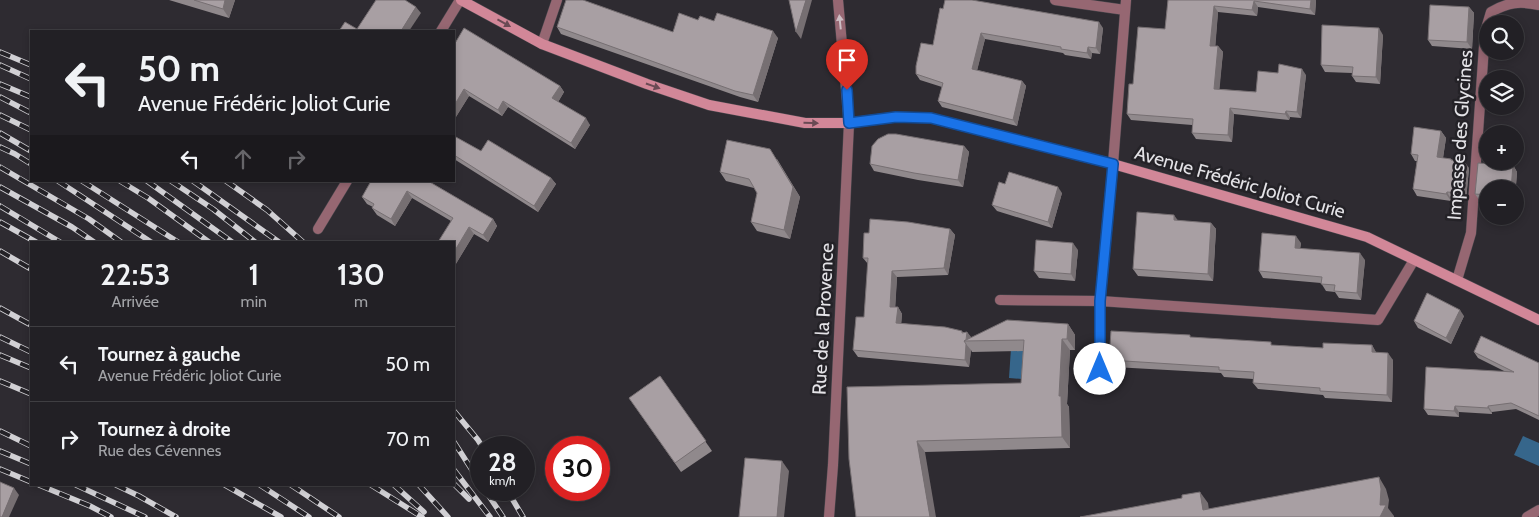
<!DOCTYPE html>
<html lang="fr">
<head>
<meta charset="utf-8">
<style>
  body { margin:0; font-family:Cabin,sans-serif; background:#2a282d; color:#f1f3f6; height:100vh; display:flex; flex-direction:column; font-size:19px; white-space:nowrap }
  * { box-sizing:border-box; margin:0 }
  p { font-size:16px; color:#a2a3a7 }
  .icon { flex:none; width:28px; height:28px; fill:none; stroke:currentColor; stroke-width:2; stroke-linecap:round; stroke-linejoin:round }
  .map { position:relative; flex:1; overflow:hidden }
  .side { position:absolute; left:30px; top:241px; width:425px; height:245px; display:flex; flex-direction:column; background:#222025; border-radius:0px; box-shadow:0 2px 8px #0003,0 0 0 1px #3f3e42 }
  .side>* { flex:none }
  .top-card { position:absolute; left:30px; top:30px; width:425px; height:152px; border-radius:0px; box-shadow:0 2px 8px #0003,0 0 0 1px #3f3e42; background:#222025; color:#f1f3f6; overflow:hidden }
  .controls { position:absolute; left:1479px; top:15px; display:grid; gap:10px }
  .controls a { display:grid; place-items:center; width:45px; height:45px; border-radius:50%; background:#222025; box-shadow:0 2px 8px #0003,0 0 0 1px #3f3e42; font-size:25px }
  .speed { position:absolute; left:470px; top:436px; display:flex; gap:10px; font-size:25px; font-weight:700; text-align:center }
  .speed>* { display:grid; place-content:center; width:65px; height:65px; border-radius:50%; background:#222025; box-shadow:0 2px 8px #0003,0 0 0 1px #3f3e42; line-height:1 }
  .speed small { font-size:12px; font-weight:400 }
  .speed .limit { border:8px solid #d22; background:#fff; color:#111 }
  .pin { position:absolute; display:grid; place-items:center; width:42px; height:42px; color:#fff; margin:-51px -21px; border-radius:50% 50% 50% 0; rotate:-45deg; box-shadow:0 0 5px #0007 }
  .pin .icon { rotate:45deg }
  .me { position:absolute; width:55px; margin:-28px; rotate:0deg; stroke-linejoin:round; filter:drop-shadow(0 0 4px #0008) }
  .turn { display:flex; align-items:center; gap:18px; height:105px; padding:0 25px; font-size:22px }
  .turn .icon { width:65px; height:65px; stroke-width:2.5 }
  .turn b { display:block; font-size:35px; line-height:42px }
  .lanes { display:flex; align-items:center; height:48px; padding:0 25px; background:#0003; justify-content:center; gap:25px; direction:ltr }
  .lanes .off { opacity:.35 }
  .eta { display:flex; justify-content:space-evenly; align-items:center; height:85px; text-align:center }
  .eta b { font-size:30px; font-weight:600; line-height:35px }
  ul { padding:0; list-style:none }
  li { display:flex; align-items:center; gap:15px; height:75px; padding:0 25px; border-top:1px solid #3f3e42 }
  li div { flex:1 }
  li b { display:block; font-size:19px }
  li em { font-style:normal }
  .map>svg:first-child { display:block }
</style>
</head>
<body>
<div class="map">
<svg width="1539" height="517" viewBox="0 0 1539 517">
  <rect width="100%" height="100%" fill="#2e2b31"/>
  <g fill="#36668b">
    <path d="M 1011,348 L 1026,349 L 1023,379 L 1009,378 Z"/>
    <path d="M 1523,436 L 1539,443 L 1539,466 L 1514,455 Z"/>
  </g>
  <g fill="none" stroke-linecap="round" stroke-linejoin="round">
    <g stroke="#4b484e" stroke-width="11">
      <g id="street">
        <path d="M 1055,0 L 1125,10"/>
        <path d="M 441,31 L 460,0"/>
        <path d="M 542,44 L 557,0"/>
        <path d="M 318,229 L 347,181"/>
        <path d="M 1457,280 L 1471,233 L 1485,32 L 1491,12 C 1508,2 1520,1 1539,5"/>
        <path d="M 1000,300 L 1100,301 L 1378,320 L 1414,260"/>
        <path d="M 1100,369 L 1100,301 L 1113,164 L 1126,0"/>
        <path d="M 829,517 L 833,465 L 849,123 L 838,0"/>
        <path d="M 1527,517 L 1539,510"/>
      </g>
    </g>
    <g stroke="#4b484e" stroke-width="11">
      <path id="secondary" d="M 461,0 L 542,44 L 647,84 L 709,105 L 805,123 L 849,123 L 896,117 L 931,118 L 1113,164 L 1367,237 L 1539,320"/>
    </g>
    <use href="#street" stroke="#966772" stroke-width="10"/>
    <use href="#secondary" stroke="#d28798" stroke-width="10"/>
    <g stroke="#d1d0d4" stroke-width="5.5">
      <g id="rail">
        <path d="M 0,52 L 31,65"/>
        <path d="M 0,65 L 31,79"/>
        <path d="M 0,84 L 31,97"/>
        <path d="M 0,97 L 31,113"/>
        <path d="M 0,115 L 31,130"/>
        <path d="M 0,133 L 31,151"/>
        <path d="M 0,147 L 15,154 L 31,164"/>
        <path d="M 0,167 L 89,219 L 121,242"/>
        <path d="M 58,181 L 151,242"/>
        <path d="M 82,181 L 178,242"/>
        <path d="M 120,181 L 148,198 L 209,242"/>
        <path d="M 147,181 L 232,242"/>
        <path d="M 171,181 L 213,209 L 255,242"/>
        <path d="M 193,181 L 279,242"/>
        <path d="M 226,181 L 267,210 L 303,242"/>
        <path d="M 0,187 L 72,227 L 94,242"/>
        <path d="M 0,206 L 60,242"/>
        <path d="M 0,222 L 36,242"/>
        <path d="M 0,251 L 31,269"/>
        <path d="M 0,308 L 31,325"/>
        <path d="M 0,337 L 31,352"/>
        <path d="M 0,355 L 31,368"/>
        <path d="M 0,381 L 31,394"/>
        <path d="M 454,411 L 478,440 L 483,448"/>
        <path d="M 0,431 L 31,446"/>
        <path d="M 454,442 L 481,484"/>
        <path d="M 0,451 L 31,464"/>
        <path d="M 0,469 L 31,482"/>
        <path d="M 454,470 L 490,517"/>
        <path d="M 454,484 L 469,499"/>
        <path d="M 39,485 L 90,506 L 111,517"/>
        <path d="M 76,485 L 145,517"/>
        <path d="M 116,485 L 139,496 L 176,517"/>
        <path d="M 225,485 L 281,517"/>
        <path d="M 260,485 L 309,517"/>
        <path d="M 291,485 L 339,517"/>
        <path d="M 371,485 L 422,517"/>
        <path d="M 394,485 L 424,512"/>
        <path d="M 419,485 L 448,517"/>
        <path d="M 485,490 L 503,517"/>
        <path d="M 507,490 L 523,517"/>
      </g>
    </g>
    <use href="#rail" stroke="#242227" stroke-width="4" stroke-dasharray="11" stroke-linecap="butt"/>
  </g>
  <g fill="#90898c">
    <path d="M 169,0 L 235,0 L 229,18 Z"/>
    <path d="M 1168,0 L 1316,0 L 1315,15 L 1258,7 L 1257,16 L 1218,12 L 1215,46 L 1218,46 L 1223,52 L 1219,89 L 1256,92 L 1278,73 L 1306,75 L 1301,118 L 1290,117 L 1289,120 L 1234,114 L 1232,142 L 1196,139 L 1192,133 L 1192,125 L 1131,120 L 1127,114 L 1133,84 L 1165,29 Z"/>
    <path d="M 1469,7 L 1474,13 L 1472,49 L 1432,46 L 1428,40 Z"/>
    <path d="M 940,8 L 1103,28 L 1100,54 L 1092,53 L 1091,59 L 1065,55 L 1063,53 L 985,39 L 977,70 L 1022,81 L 1026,86 L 1017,126 L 942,107 L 938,101 L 942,87 L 920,80 L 916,74 L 933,45 Z"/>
    <path d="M 698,20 L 714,21 L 778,38 L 758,102 L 740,97 L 561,34 L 557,27 L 673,32 Z"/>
    <path d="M 1383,35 L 1380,84 L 1356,82 L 1352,76 L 1352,73 L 1325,72 L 1321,65 Z"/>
    <path d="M 454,45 L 560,86 L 564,92 L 558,102 L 590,125 L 575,149 L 508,107 L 502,116 L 469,96 L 454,120 Z"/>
    <path d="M 1441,131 L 1446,138 L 1443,158 L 1451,159 L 1453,161 L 1469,168 L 1466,200 L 1451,199 L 1451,201 L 1417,196 L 1413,189 L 1417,161 L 1415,161 L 1411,154 Z"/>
    <path d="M 454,136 L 481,151 L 551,178 L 556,184 L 538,212 L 454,159 Z"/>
    <path d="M 964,146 L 969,152 L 963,187 L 918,180 L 874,171 L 870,164 Z"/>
    <path d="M 777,159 L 800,197 L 790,239 L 757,231 L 751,222 L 757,193 L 754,188 L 726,181 L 720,172 Z"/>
    <path d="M 1513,165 L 1517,172 L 1515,198 L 1515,189 L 1488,189 L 1488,202 L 1480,201 L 1475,194 Z"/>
    <path d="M 428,181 L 493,219 L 497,226 L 488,242 L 474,234 L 454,267 L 454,242 L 451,221 L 412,198 L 395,226 L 377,215 L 372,208 L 373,207 L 367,204 L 362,197 Z"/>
    <path d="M 1062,193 L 1052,228 L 997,211 L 992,205 Z"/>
    <path d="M 1178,221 L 1211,223 L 1216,229 L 1213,281 L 1138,276 L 1133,269 Z"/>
    <path d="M 950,229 L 955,235 L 948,275 L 897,277 L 895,307 L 898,307 L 902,314 L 901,323 L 963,332 L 967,332 L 971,338 L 1068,324 L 1075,335 L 1075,350 L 1070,350 L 1067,404 L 1069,407 L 1070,448 L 925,452 L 849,459 L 1021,383 L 1023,351 L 972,352 L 971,350 L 969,367 L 858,357 L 853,350 L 864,317 L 868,264 L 863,258 L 869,233 Z"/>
    <path d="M 1301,243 L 1300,249 L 1365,260 L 1361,300 L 1339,298 L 1335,292 L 1326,291 L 1321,283 L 1263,278 L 1259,271 Z"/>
    <path d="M 1078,250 L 1075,281 L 1039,278 L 1034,271 Z"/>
    <path d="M 1464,316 L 1451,344 L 1418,328 L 1414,321 Z"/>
    <path d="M 1192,337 L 1273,345 L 1323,348 L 1372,345 L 1376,353 L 1393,360 L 1392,402 L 1325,398 L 1323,395 L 1258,389 L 1253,383 L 1253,379 L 1224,377 L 1221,373 L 1114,367 L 1109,360 Z"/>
    <path d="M 1474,352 L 1539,363 L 1539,420 L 1516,409 L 1492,412 L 1492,414 L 1459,412 L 1459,417 L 1428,415 L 1424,409 L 1506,372 L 1478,358 Z"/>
    <path d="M 660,376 L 712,451 L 681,472 L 629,398 Z"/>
  </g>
  <g fill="#766f72">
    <path d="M 225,0 L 235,0 L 229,18 L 223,9 Z"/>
    <path d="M 806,0 L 812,0 L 801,39 L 796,32 Z"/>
    <path d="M 1311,0 L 1316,0 L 1315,15 L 1310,9 Z"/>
    <path d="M 1254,1 L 1258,7 L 1257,16 L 1252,10 Z"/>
    <path d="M 1214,6 L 1218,12 L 1215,52 L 1210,46 Z"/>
    <path d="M 416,7 L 421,13 L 409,31 L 401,31 Z"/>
    <path d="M 1469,7 L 1474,13 L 1472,49 L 1467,42 Z"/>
    <path d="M 1099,22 L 1103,28 L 1100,54 L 1096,48 Z"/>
    <path d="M 1379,28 L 1383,35 L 1380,84 L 1376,77 Z"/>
    <path d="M 773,31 L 778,38 L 758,102 L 753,95 Z"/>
    <path d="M 981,33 L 985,39 L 976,75 L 972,69 Z"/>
    <path d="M 1218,46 L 1223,52 L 1219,95 L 1214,89 Z"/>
    <path d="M 1088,47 L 1092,53 L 1091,59 L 1087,53 Z"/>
    <path d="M 1302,69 L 1306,75 L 1301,118 L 1297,112 Z"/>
    <path d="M 1022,81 L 1026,86 L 1017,126 L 1013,120 Z"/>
    <path d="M 560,86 L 564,92 L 557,104 L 552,98 Z"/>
    <path d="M 464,89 L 469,96 L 454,120 L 454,106 Z"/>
    <path d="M 503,101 L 508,107 L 502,116 L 498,110 Z"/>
    <path d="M 1230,108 L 1234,114 L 1232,142 L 1228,135 Z"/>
    <path d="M 1286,111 L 1290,117 L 1289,120 L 1285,114 Z"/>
    <path d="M 586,118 L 590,125 L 575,149 L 571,143 Z"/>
    <path d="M 1441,131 L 1446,138 L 1442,164 L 1437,157 Z"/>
    <path d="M 964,146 L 969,152 L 963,187 L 958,180 Z"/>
    <path d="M 770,149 L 800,197 L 790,239 L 784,230 Z"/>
    <path d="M 1464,161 L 1469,168 L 1466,200 L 1462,193 Z"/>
    <path d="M 1513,165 L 1517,172 L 1515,198 L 1515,189 L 1511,189 Z"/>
    <path d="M 551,178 L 556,184 L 538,212 L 534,206 Z"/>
    <path d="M 1058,187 L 1062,193 L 1052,228 L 1048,222 Z"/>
    <path d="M 407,191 L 412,198 L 395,226 L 391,219 Z"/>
    <path d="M 1447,192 L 1451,199 L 1451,201 L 1446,194 Z"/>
    <path d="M 1174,215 L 1179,222 L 1174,220 Z"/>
    <path d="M 493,219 L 497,226 L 488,242 L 483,235 Z"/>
    <path d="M 1211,223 L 1216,229 L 1213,281 L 1208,274 Z"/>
    <path d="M 469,227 L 474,234 L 454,267 L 454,252 Z"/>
    <path d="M 950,229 L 955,235 L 948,275 L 944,268 Z"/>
    <path d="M 1296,236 L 1301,243 L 1299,255 L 1295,248 Z"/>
    <path d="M 1073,243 L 1078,250 L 1075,281 L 1071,274 Z"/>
    <path d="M 1360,253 L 1365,260 L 1361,300 L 1357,293 Z"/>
    <path d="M 892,271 L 897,277 L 895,313 L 890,307 Z"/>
    <path d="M 898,307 L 902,314 L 901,329 L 896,323 Z"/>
    <path d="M 1460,310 L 1464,316 L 1451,344 L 1446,338 Z"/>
    <path d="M 1068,324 L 1075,335 L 1075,350 L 1067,339 Z"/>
    <path d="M 967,332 L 972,338 L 966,341 Z"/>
    <path d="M 1062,339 L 1070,350 L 1067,404 L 1069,407 L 1070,448 L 1062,437 L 1059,396 Z"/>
    <path d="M 966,344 L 971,350 L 969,367 L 965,360 Z"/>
    <path d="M 1372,345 L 1376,352 L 1376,359 L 1372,352 Z"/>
    <path d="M 1388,353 L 1393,360 L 1392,402 L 1387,395 Z"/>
    <path d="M 1455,406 L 1459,412 L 1459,417 L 1454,411 Z"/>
    <path d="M 1488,406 L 1492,412 L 1492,414 L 1488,408 Z"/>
    <path d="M 917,441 L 925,452 L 936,517 L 930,517 Z"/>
    <path d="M 782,461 L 789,471 L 784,517 L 777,517 Z"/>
    <path d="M 1379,477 L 1386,489 L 1389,500 L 1388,508 L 1394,516 L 1394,517 L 1380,517 L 1380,505 Z"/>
    <path d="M 14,488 L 19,495 L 9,517 L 2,517 Z"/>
    <path d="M 1200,492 L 1208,503 L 1210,517 L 1203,510 Z"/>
  </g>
  <g fill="#a89fa3" stroke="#766f72">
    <path d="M 194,0 L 225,0 L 223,9 Z"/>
    <path d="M 376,0 L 405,0 L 416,7 L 401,31 L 339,31 L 345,22 L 357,29 Z"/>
    <path d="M 566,0 L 583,0 L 673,32 L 679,13 L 698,20 L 700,16 L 714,21 L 717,13 L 773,31 L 753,95 L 735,91 L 557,27 Z"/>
    <path d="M 789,0 L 806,0 L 796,32 Z"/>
    <path d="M 945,0 L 972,0 L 1099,22 L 1096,48 L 1088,47 L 1087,53 L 1061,49 L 1061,47 L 981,33 L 972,69 L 1022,81 L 1013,120 L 938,101 L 943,83 L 916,74 L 916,66 L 921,43 L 933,45 L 940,8 L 943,9 Z"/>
    <path d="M 1168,0 L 1311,0 L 1310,9 L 1254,1 L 1252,10 L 1214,6 L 1210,46 L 1218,46 L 1214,89 L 1256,92 L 1258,71 L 1278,73 L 1279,64 L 1302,69 L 1297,112 L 1286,111 L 1285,114 L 1230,108 L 1228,135 L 1192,133 L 1193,119 L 1127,114 L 1129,84 L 1133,84 L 1138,27 L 1165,29 Z"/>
    <path d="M 1430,5 L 1469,7 L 1467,42 L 1428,40 Z"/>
    <path d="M 1322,25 L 1379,28 L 1376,77 L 1352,76 L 1353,67 L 1321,65 Z"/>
    <path d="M 464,28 L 560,86 L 552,98 L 586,118 L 571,143 L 503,101 L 498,110 L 464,89 L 454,106 L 454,45 Z"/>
    <path d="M 1414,127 L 1441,131 L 1437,157 L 1451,159 L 1451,160 L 1464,161 L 1462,193 L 1447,192 L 1446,194 L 1413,189 L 1418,155 L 1411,154 Z"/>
    <path d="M 888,134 L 896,134 L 964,146 L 958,180 L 914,173 L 870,164 L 872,146 L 878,139 Z"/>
    <path d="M 454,136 L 481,151 L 488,140 L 551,178 L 534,206 L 454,155 Z"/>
    <path d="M 727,140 L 770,149 L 793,187 L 784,230 L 751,222 L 757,193 L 749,179 L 720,172 Z"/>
    <path d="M 1478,163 L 1513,165 L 1511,189 L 1488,189 L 1488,195 L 1475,194 Z"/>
    <path d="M 1009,172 L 1058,187 L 1048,222 L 992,205 L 999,182 L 1005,184 Z"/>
    <path d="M 371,181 L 428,181 L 493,219 L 483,235 L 469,227 L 454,252 L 454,242 L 438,242 L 453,218 L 407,191 L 391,219 L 372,208 L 374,204 L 362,197 Z"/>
    <path d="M 1137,212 L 1174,215 L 1174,220 L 1211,223 L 1208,274 L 1133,269 Z"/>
    <path d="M 870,219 L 908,222 L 950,229 L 944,268 L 892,271 L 890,307 L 898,307 L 896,323 L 945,327 L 962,331 L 962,333 L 967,332 L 966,340 L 964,341 L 966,344 L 965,360 L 853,350 L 856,317 L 864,317 L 868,258 L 863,258 L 864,233 L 869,233 Z"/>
    <path d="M 1262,233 L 1296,236 L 1295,248 L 1360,253 L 1357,293 L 1334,291 L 1335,285 L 1321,284 L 1322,277 L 1259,271 Z"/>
    <path d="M 1036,240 L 1073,243 L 1071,274 L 1034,271 Z"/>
    <path d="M 1427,293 L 1460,310 L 1446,338 L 1414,321 Z"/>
    <path d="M 1007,320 L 1068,324 L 1067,339 L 1062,339 L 1059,396 L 1061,396 L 1062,437 L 917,441 L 930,517 L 856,517 L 849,459 L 847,387 L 1021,383 L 1024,340 L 964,341 Z"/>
    <path d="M 1111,331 L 1190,335 L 1190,337 L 1271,342 L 1271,345 L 1323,348 L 1323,343 L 1372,345 L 1372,352 L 1388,353 L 1387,395 L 1320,391 L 1320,388 L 1253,383 L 1254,372 L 1219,370 L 1219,367 L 1109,360 Z"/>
    <path d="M 1481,336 L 1539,363 L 1539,416 L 1511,403 L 1488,406 L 1488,408 L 1455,406 L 1454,411 L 1424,409 L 1426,367 L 1514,372 L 1474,352 Z"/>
    <path d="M 660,376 L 706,441 L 675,463 L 629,398 Z"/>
    <path d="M 745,458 L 782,461 L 777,517 L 739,517 Z"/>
    <path d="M 1379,477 L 1381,489 L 1380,505 L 1386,505 L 1380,517 L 1080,517 L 1182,498 L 1182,495 L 1200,492 L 1203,510 Z"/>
    <path d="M 0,482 L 14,488 L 2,517 L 0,517 Z"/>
  </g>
  <defs><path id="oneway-solid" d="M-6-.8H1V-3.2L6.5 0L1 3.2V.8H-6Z" transform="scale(1.25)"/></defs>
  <use fill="#cdbec4" href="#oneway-solid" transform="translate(840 22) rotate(-96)"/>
  <g fill="#6a4a54">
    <use href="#oneway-solid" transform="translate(504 23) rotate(29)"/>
    <use href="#oneway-solid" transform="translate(653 86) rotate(19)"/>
    <use href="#oneway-solid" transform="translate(811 123) rotate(2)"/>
  </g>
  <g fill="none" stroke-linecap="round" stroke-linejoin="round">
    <g stroke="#114b97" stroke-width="12">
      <path id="route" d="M 847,90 L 849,123 L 896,117 L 931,118 L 1113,164 L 1100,301 L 1100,369"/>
    </g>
    <use href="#route" stroke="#1a73e8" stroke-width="9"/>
  </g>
  <g text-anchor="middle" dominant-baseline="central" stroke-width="5" stroke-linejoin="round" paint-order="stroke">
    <g font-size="19" fill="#e4e3e7" stroke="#242227">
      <text transform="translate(1460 135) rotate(-86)">Impasse des Glycines</text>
      <text transform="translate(1240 182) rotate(16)">Avenue Frédéric Joliot Curie</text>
      <text transform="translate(823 319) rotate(-87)">Rue de la Provence</text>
    </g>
  </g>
</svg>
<div class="controls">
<a><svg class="icon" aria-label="search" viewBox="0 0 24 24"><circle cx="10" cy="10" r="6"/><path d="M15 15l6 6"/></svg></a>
<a><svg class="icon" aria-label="layers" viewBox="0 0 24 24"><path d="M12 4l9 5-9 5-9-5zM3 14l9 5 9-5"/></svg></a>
<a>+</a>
<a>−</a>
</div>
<div class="speed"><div>28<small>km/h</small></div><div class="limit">30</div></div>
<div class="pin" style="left:847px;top:90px;background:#d93025"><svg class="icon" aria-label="arrive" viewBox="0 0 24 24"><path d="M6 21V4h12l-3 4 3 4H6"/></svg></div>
<svg class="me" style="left:1100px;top:369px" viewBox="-20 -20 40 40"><circle r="19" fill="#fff"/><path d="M0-13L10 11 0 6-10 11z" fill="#1a73e8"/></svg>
<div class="top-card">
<div class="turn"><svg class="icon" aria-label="left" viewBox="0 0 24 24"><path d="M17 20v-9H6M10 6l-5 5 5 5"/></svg><div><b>50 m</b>Avenue Frédéric Joliot Curie</div></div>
<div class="lanes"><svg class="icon" aria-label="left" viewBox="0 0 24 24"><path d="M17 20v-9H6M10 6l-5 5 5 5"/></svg><svg class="icon off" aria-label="ahead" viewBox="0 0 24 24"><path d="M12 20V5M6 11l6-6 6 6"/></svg><svg class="icon off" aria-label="right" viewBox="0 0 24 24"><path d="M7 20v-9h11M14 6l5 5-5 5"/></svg></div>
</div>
<section class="side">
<div class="eta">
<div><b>22:53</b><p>Arrivée</p></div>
<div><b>1</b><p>min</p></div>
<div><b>130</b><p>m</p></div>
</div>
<ul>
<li><svg class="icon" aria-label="left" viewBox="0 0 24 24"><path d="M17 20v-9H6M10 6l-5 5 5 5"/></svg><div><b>Tournez à gauche</b><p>Avenue Frédéric Joliot Curie</p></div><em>50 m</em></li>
<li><svg class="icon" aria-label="right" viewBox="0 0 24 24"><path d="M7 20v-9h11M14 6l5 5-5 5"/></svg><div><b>Tournez à droite</b><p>Rue des Cévennes</p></div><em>70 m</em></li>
</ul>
</section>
</div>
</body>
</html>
